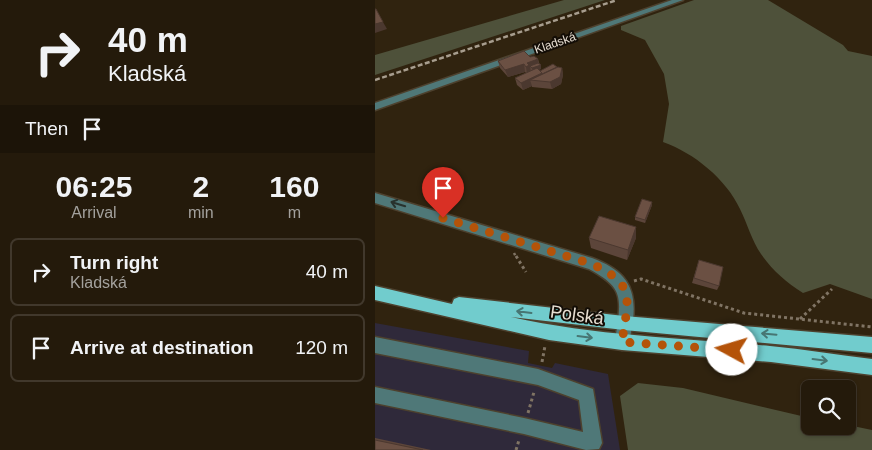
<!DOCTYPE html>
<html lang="en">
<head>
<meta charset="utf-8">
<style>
  body { margin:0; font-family:Helvetica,sans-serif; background:#2c2314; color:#f1f3f6; height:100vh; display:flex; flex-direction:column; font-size:19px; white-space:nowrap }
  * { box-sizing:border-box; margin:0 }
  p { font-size:16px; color:#a3a19d }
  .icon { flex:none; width:28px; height:28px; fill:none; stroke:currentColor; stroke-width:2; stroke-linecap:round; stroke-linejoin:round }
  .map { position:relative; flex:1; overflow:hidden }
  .drawer { display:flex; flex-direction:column; background:#241a0b; width:375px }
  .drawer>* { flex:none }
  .top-card { background:#241a0b; color:#f1f3f6; overflow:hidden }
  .fabs { position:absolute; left:426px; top:380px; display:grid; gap:10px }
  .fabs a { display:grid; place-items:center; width:55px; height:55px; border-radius:8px; background:#241a0b; box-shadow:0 1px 4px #0004,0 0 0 1px #41382c; font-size:25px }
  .pin { position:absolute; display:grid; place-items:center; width:42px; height:42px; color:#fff; margin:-51px -21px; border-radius:50% 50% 50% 0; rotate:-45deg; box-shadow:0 0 5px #0007 }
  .pin .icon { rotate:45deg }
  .me { position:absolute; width:55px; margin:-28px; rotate:276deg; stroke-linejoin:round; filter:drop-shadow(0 0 4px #0008) }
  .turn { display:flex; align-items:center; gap:18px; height:105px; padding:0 25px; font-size:22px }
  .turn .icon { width:65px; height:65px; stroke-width:2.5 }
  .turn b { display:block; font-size:35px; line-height:42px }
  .then { display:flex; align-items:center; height:48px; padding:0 25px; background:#0003; gap:10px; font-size:19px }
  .eta { display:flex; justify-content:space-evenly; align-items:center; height:85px; text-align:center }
  .eta b { font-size:30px; font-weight:700; line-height:35px }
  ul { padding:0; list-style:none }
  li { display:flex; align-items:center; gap:15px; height:68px; margin:0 10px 8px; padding:0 15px; border:2px solid #41382c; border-radius:8px }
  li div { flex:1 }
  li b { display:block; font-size:19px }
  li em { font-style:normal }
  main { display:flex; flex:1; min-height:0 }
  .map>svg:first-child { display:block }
</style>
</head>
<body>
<main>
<section class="drawer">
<div class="top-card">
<div class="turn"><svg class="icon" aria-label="right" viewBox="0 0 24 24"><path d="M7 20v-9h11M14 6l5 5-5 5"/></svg><div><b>40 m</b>Kladská</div></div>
<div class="then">Then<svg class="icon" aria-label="arrive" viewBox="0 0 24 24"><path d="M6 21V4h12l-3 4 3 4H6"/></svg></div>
</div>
<div class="eta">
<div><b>06:25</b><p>Arrival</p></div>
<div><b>2</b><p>min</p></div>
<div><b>160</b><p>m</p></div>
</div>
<ul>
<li><svg class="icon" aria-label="right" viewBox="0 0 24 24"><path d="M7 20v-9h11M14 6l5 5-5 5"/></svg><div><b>Turn right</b><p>Kladská</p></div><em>40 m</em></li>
<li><svg class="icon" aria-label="arrive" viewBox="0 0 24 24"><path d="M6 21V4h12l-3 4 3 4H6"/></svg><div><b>Arrive at destination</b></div><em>120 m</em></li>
</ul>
</section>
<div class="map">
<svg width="497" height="450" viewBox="0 0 497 450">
  <rect width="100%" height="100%" fill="#30230f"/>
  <path fill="#2f293a" d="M 0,323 L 154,351 L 153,363 L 177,368 L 180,363 L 233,374 L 245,450 L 0,450 Z"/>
  <g fill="#4e513a">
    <path d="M 189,0 L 230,0 L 0,75 L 0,55 Z"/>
    <path d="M 319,0 L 393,0 L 468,45 L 473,51 L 497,56 L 497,299 L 455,284 L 428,293 C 411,282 398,271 386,254 C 377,241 372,223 365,209 C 351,179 319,153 288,142 L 294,104 L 289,74 L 270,40 L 246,30 L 246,26 Z"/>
    <path d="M 263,383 L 308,388 L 435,418 L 435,426 L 473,425 L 497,430 L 497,450 L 253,450 L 245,396 Z"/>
  </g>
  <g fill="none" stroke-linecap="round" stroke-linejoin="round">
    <g stroke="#4d412e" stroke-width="3">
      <g id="minor">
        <path d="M 297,0 L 308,0 L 0,110 L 0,103 Z"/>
        <path d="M 0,193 L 217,258 C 249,270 262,286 258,320 C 256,329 256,339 252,347 L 247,350 L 242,347 C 239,341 241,335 242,328 C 247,294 245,286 214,269 L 0,203 Z"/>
        <path d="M 0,337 L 163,369 L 218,389 L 227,443 L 224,449 L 211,450 L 149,434 L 0,403 L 0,387 L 149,418 L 208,432 L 204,400 L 163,385 L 0,353 Z"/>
      </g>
    </g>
    <g stroke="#4d412e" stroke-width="3">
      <path id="major" d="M 0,286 L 77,304 L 79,299 L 84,297 L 249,316 L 497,337 L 497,353 L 249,330 L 136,317 C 221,336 308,338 395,346 C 429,349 463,355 497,359 L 497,375 L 396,362 L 247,350 L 174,340 L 0,300 Z"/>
    </g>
    <path stroke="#807464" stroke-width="2.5" stroke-dasharray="2.5 2.5" stroke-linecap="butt" d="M 139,253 L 141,257"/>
    <g stroke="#807464" stroke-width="3" stroke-dasharray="3 3" stroke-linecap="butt">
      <path d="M 141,256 L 151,272"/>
      <path d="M 259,281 L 266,279 L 369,313 L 497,327"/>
      <path d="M 425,319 L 457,289"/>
      <path d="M 167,362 L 170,346"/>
      <path d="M 153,413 L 159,392"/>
      <path d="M 141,450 L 144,440"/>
    </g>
    <use href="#minor" fill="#4f7878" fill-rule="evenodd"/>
    <use href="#major" fill="#71cccd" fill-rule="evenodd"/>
    <path stroke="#a79d8e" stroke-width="2.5" stroke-dasharray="5 2.5" stroke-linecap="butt" d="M 0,80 L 242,0"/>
  </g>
  <g fill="#5c453a">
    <path d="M 155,57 L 163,59 L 166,69 L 163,70 L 165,71 L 182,67 L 187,68 L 188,75 L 186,84 L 177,89 L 157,87 L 157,86 L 148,90 L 142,85 L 140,78 L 151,73 L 150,72 L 133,77 L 125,68 L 123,61 Z"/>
    <path d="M 277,202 L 277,205 L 270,223 L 260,220 L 260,217 Z"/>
    <path d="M 261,227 L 261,238 L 252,260 L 216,248 L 214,238 Z"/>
    <path d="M 324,260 L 344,286 L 342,290 L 317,283 Z"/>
    <path d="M 0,438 L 56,450 L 0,450 Z"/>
  </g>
  <g fill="#4b382f">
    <path d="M 8,22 L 12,29 L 0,33 L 0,24 Z"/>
    <path d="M 163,59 L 164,66 L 166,65 L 166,69 L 158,72 L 157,68 L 155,66 L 156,73 L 152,74 L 151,67 L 152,63 Z"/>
    <path d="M 149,64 L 150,72 L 133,77 L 130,70 Z"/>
    <path d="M 187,68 L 188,75 L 186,84 L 177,89 L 175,82 Z"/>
    <path d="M 167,73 L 169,80 L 155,80 L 157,86 L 148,90 L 146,83 Z"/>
    <path d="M 277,202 L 277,205 L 270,223 L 270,220 Z"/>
    <path d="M 261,227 L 261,238 L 252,260 L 253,250 Z"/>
  </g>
  <g fill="#6b5043" stroke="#4b382f">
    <path d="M 0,9 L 1,9 L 8,22 L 0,24 Z"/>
    <path d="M 149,51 L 155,57 L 159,56 L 163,59 L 152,63 L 154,65 L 151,67 L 149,64 L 130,70 L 123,61 Z"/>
    <path d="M 163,63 L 166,65 L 157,68 L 155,66 Z"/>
    <path d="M 178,64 L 182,67 L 167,74 L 165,71 Z"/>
    <path d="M 183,67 L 187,68 L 185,77 L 175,82 L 155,80 Z"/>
    <path d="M 162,68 L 167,73 L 146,83 L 140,78 Z"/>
    <path d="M 267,199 L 277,202 L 270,220 L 260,217 Z"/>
    <path d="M 224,216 L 261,227 L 253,250 L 214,238 Z"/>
    <path d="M 324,260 L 348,267 L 344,286 L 319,278 Z"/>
    <path d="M 0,440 L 48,450 L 0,450 Z"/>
  </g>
  <defs><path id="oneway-shaft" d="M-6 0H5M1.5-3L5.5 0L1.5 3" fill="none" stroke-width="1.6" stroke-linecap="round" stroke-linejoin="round" transform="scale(1.25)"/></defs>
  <use stroke="#28322e" href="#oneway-shaft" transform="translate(23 204) rotate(-163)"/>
  <g stroke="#477673">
    <use href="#oneway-shaft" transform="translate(149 312) rotate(-173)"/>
    <use href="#oneway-shaft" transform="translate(394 334) rotate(-175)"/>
    <use href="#oneway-shaft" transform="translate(210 337) rotate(7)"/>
    <use href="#oneway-shaft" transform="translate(445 360) rotate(7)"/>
  </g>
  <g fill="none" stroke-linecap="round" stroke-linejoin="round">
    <path stroke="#b45309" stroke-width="9" stroke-dasharray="0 16.2" d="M 68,218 L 217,264 C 262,285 253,298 247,342 L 357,350"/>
  </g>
  <g text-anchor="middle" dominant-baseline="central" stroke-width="4" stroke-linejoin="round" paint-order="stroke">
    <g font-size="12" fill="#e7ded2" stroke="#130d06">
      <text transform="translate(180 43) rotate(-19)">Kladská</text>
    </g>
    <g font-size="18" fill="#e7ded2" stroke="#130d06">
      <text transform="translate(202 315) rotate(8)">Polská</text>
    </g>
  </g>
</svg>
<div class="fabs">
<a><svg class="icon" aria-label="search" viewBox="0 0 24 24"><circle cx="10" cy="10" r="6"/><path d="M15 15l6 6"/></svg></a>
</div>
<div class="pin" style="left:68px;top:218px;background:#d93025"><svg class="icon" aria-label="arrive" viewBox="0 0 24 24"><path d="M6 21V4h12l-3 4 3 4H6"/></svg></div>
<svg class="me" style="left:357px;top:350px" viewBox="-20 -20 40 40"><circle r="19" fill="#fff"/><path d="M0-13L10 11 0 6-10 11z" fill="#b45309"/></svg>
</div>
</main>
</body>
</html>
